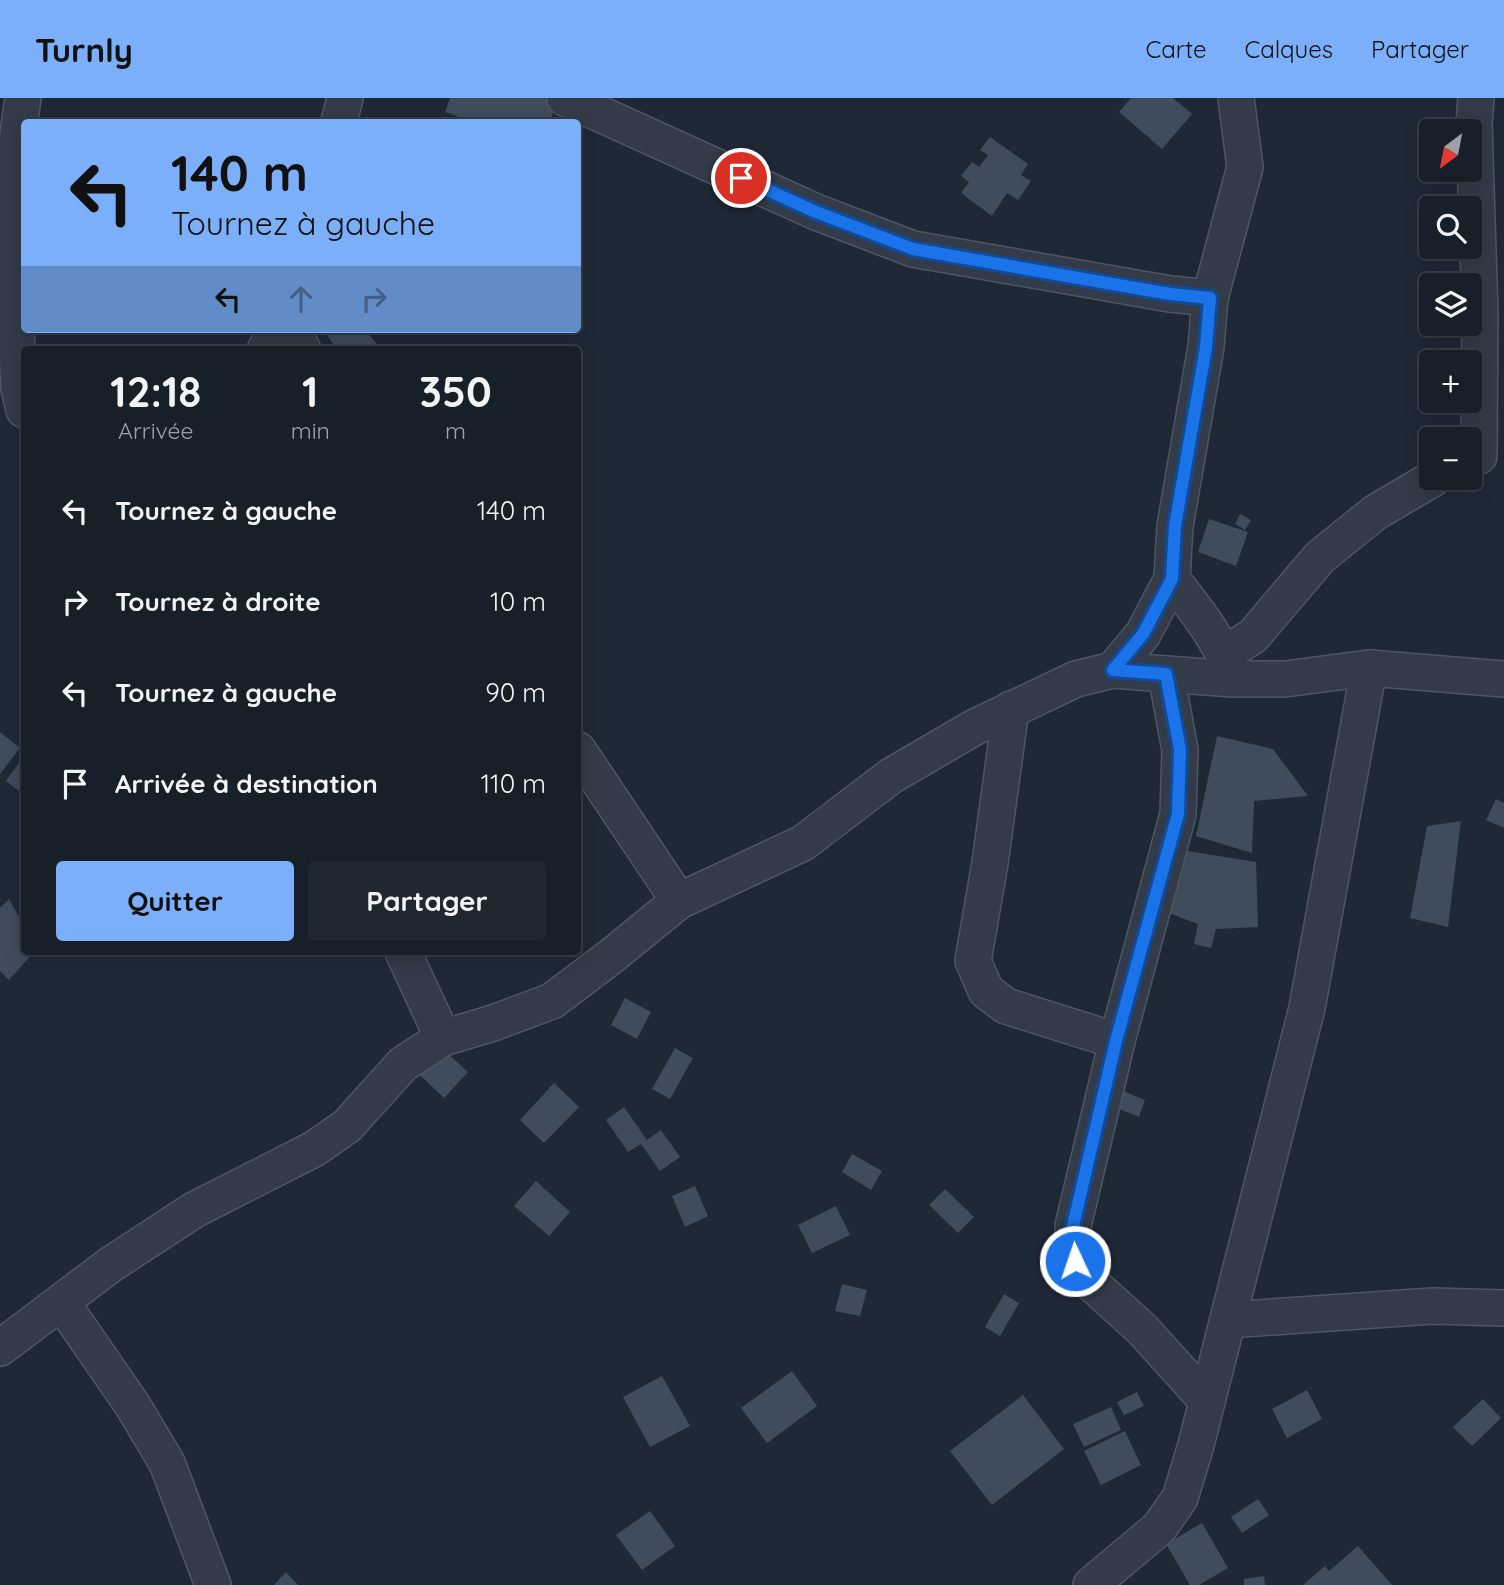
<!DOCTYPE html>
<html lang="fr">
<head>
<meta charset="utf-8">
<style>
  body { margin:0; font-family:Quicksand,sans-serif; background:#202730; color:#f1f3f6; height:100vh; display:flex; flex-direction:column; font-size:26px; white-space:nowrap }
  * { box-sizing:border-box; margin:0 }
  p { font-size:23px; color:#9ea2a8 }
  .icon { flex:none; width:38px; height:38px; fill:none; stroke:currentColor; stroke-width:2; stroke-linecap:round; stroke-linejoin:round }
  .map { position:relative; flex:1; overflow:hidden }
  .drawer { position:absolute; left:21px; top:248px; width:560px; height:609px; display:flex; flex-direction:column; background:#171f28; border-radius:7px; box-shadow:0 4px 18px #0003,0 0 0 2px #363d45 }
  .drawer>* { flex:none }
  .top-card { position:absolute; left:21px; top:21px; width:560px; height:214px; border-radius:7px; box-shadow:0 4px 18px #0003,0 0 0 2px #363d45; background:#7baffa; color:#111; overflow:hidden }
  .needle { width:46px; rotate:212deg }
  .tools { position:absolute; left:1419px; top:21px; display:grid; gap:14px }
  .tools a { display:grid; place-items:center; width:63px; height:63px; border-radius:7px; background:#171f28; box-shadow:0 4px 18px #0003,0 0 0 2px #363d45; font-size:35px }
  .pin { position:absolute; display:grid; place-items:center; width:60px; height:60px; color:#fff; margin:-30px; border:4px solid #fff; border-radius:50%; box-shadow:0 2px 7px #0007 }
  .me { position:absolute; width:77px; margin:-38px; rotate:357deg; stroke-linejoin:round; filter:drop-shadow(0 0 5px #0008) }
  .turn { display:flex; align-items:center; gap:24px; height:147px; padding:0 35px; font-size:32px }
  .turn .icon { width:91px; height:91px; stroke-width:2.5 }
  .turn b { display:block; font-size:49px; line-height:60px }
  .lanes { display:flex; align-items:center; height:66px; padding:0 35px; background:#0003; justify-content:center; gap:35px; direction:ltr }
  .lanes .off { opacity:.35 }
  .eta { display:flex; justify-content:space-evenly; align-items:center; height:119px; text-align:center }
  .eta b { font-size:42px; font-weight:700; line-height:49px }
  .primary-button { display:flex; gap:14px; margin-top:auto; padding:14px 35px }
  .primary-button a { flex:1; height:80px; border-radius:7px; background:#7baffa; color:#111; font-size:28px; font-weight:700; line-height:80px; text-align:center }
  .primary-button a+a { background:#202730; color:#f1f3f6 }
  ul { padding:0; list-style:none }
  li { display:flex; align-items:center; gap:21px; height:91px; padding:0 35px }
  li div { flex:1 }
  li b { display:block; font-size:26px }
  li em { font-style:normal }
  header { display:flex; align-items:center; gap:42px; box-sizing:border-box; height:98px; padding:0 35px; background:#7baffa; color:#111 }
  header strong { font-size:33px }
  nav { display:flex; gap:38px; margin-inline-start:auto; font-size:24px }
  .map>svg:first-child { display:block }
</style>
</head>
<body>
<header>
<strong>Turnly</strong>
<nav><a>Carte</a><a>Calques</a><a>Partager</a></nav>
</header>
<div class="map">
<svg width="1504" height="1487" viewBox="0 0 1504 1487">
  <rect width="100%" height="100%" fill="#1f2936"/>
  <g fill="#3f4c5b">
    <path d="M 450,0 L 543,0 L 558,5 L 549,24 L 474,24 L 445,14 Z"/>
    <path d="M 1131,0 L 1173,0 L 1192,16 L 1162,51 L 1119,14 Z"/>
    <path d="M 990,39 L 1028,66 L 1021,77 L 1031,83 L 1018,102 L 1007,95 L 992,118 L 961,95 L 969,84 L 961,78 L 972,64 L 979,69 L 988,57 L 980,52 Z"/>
    <path d="M 323,231 L 365,231 L 378,248 L 374,252 L 337,252 Z"/>
    <path d="M 1240,416 L 1251,422 L 1245,432 L 1235,426 Z"/>
    <path d="M 1209,421 L 1248,434 L 1236,468 L 1198,454 Z"/>
    <path d="M 0,634 L 20,650 L 0,676 Z"/>
    <path d="M 1217,638 L 1273,651 L 1308,698 L 1254,703 L 1252,755 L 1196,738 Z"/>
    <path d="M 21,662 L 24,665 L 24,697 L 6,683 Z"/>
    <path d="M 1496,701 L 1504,705 L 1504,730 L 1486,722 Z"/>
    <path d="M 1461,723 L 1448,829 L 1410,820 L 1427,728 Z"/>
    <path d="M 1187,753 L 1256,764 L 1258,829 L 1216,831 L 1211,850 L 1194,846 L 1198,826 L 1166,814 Z"/>
    <path d="M 9,801 L 24,828 L 24,854 L 34,854 L 9,882 L 0,873 L 0,810 Z"/>
    <path d="M 625,900 L 651,914 L 637,941 L 611,927 Z"/>
    <path d="M 675,950 L 693,960 L 670,1001 L 652,991 Z"/>
    <path d="M 443,951 L 468,974 L 444,1000 L 419,976 Z"/>
    <path d="M 554,985 L 579,1009 L 544,1045 L 520,1022 Z"/>
    <path d="M 1116,990 L 1145,1002 L 1139,1019 L 1109,1007 Z"/>
    <path d="M 624,1009 L 647,1042 L 661,1032 L 680,1059 L 660,1073 L 641,1046 L 628,1054 L 606,1022 Z"/>
    <path d="M 852,1056 L 882,1073 L 871,1092 L 842,1074 Z"/>
    <path d="M 536,1083 L 570,1114 L 549,1138 L 514,1108 Z"/>
    <path d="M 695,1088 L 708,1118 L 685,1129 L 672,1098 Z"/>
    <path d="M 945,1091 L 974,1119 L 958,1135 L 929,1107 Z"/>
    <path d="M 836,1108 L 850,1137 L 812,1155 L 798,1127 Z"/>
    <path d="M 842,1186 L 867,1192 L 860,1218 L 835,1213 Z"/>
    <path d="M 1004,1196 L 1019,1205 L 1000,1238 L 985,1229 Z"/>
    <path d="M 792,1273 L 817,1308 L 767,1345 L 741,1310 Z"/>
    <path d="M 662,1278 L 690,1328 L 650,1349 L 623,1299 Z"/>
    <path d="M 1307,1292 L 1322,1321 L 1287,1340 L 1272,1311 Z"/>
    <path d="M 1137,1294 L 1144,1308 L 1124,1317 L 1117,1304 Z"/>
    <path d="M 1023,1297 L 1064,1351 L 992,1407 L 950,1353 Z"/>
    <path d="M 1483,1301 L 1501,1320 L 1472,1348 L 1453,1329 Z"/>
    <path d="M 1111,1309 L 1121,1332 L 1084,1349 L 1073,1326 Z"/>
    <path d="M 1125,1333 L 1141,1367 L 1101,1387 L 1084,1353 Z"/>
    <path d="M 1258,1401 L 1269,1417 L 1242,1435 L 1231,1419 Z"/>
    <path d="M 650,1413 L 675,1448 L 642,1472 L 616,1437 Z"/>
    <path d="M 1202,1425 L 1228,1470 L 1199,1487 L 1190,1487 L 1166,1446 Z"/>
    <path d="M 1358,1448 L 1392,1487 L 1303,1487 L 1325,1468 L 1329,1473 Z"/>
    <path d="M 286,1474 L 298,1487 L 274,1487 Z"/>
    <path d="M 1264,1478 L 1265,1487 L 1244,1487 L 1244,1481 Z"/>
  </g>
  <g fill="none" stroke-linecap="round" stroke-linejoin="round">
    <g stroke="#4d5662" stroke-width="38">
      <g id="minor">
        <path d="M 23,0 L 16,50 L 11,132 L 19,290 L 24,312"/>
        <path d="M 565,0 L 816,114 L 913,151 L 1170,196 L 1210,200 L 1206,249 L 1175,428 L 1172,481 L 1143,536 L 1113,572"/>
        <path d="M 1476,0 L 1474,26 L 1480,215 L 1479,358"/>
        <path d="M 339,24 L 345,0"/>
        <path d="M 1210,200 L 1245,69 L 1236,0"/>
        <path d="M 292,231 L 303,252"/>
        <path d="M 265,252 L 277,231"/>
        <path d="M 1172,481 C 1195,511 1220,541 1232,577"/>
        <path d="M 1225,556 L 1253,538 L 1320,459 L 1376,414 L 1434,380"/>
        <path d="M 1166,576 L 1180,652 L 1178,716 L 1117,943 L 1073,1128 L 1075,1163 L 1090,1184 L 1142,1231 L 1207,1303"/>
        <path d="M 1011,611 L 990,765 L 973,863 L 986,893 L 1006,908 L 1117,943"/>
        <path d="M 578,652 L 679,803"/>
        <path d="M 403,854 L 443,940"/>
        <path d="M 62,1205 L 133,1308 L 167,1365 L 213,1487"/>
        <path d="M 1228,1222 L 1432,1208 L 1504,1210"/>
        <path d="M 0,1250 L 110,1167 L 194,1112 L 314,1051 L 347,1028 L 403,966 L 443,940 L 493,925 L 552,903 L 609,860 L 679,803 L 803,745 L 891,678 L 975,629 L 1076,581 L 1113,572 L 1233,581 L 1285,581 L 1369,570 L 1504,581"/>
        <path d="M 1091,1487 L 1159,1430 L 1180,1400 L 1196,1347 L 1307,910 L 1369,570"/>
      </g>
    </g>
    <use href="#minor" stroke="#323b47" stroke-width="35"/>
  </g>
  <g fill="none" stroke-linecap="round" stroke-linejoin="round">
    <g stroke="#114b97" stroke-width="18">
      <path id="route" d="M 741,80 L 816,114 L 913,151 L 1170,196 L 1210,200 L 1206,249 L 1175,428 L 1172,481 L 1143,536 L 1113,572 L 1166,576 L 1180,652 L 1178,716 L 1116,943 L 1073,1128 L 1075,1163"/>
    </g>
    <use href="#route" stroke="#1a73e8" stroke-width="12"/>
  </g>
</svg>
<div class="tools">
<a><svg class="needle" viewBox="-14 -14 28 28"><path d="M0-13l5 13h-10z" fill="#e53935"/><path d="M0 13l5-13h-10z" fill="#9ea2a8"/></svg></a>
<a><svg class="icon" aria-label="search" viewBox="0 0 24 24"><circle cx="10" cy="10" r="6"/><path d="M15 15l6 6"/></svg></a>
<a><svg class="icon" aria-label="layers" viewBox="0 0 24 24"><path d="M12 4l9 5-9 5-9-5zM3 14l9 5 9-5"/></svg></a>
<a>+</a>
<a>−</a>
</div>
<div class="pin" style="left:741px;top:80px;background:#d93025"><svg class="icon" aria-label="arrive" viewBox="0 0 24 24"><path d="M6 21V4h12l-3 4 3 4H6"/></svg></div>
<svg class="me" style="left:1075px;top:1163px" viewBox="-20 -20 40 40"><circle r="17" fill="#1a73e8" stroke="#fff" stroke-width="3"/><path d="M0-11L8 9 0 5-8 9z" fill="#fff"/></svg>
<div class="top-card">
<div class="turn"><svg class="icon" aria-label="left" viewBox="0 0 24 24"><path d="M17 20v-9H6M10 6l-5 5 5 5"/></svg><div><b>140 m</b>Tournez à gauche</div></div>
<div class="lanes"><svg class="icon" aria-label="left" viewBox="0 0 24 24"><path d="M17 20v-9H6M10 6l-5 5 5 5"/></svg><svg class="icon off" aria-label="ahead" viewBox="0 0 24 24"><path d="M12 20V5M6 11l6-6 6 6"/></svg><svg class="icon off" aria-label="right" viewBox="0 0 24 24"><path d="M7 20v-9h11M14 6l5 5-5 5"/></svg></div>
</div>
<section class="drawer">
<div class="eta">
<div><b>12:18</b><p>Arrivée</p></div>
<div><b>1</b><p>min</p></div>
<div><b>350</b><p>m</p></div>
</div>
<ul>
<li><svg class="icon" aria-label="left" viewBox="0 0 24 24"><path d="M17 20v-9H6M10 6l-5 5 5 5"/></svg><div><b>Tournez à gauche</b></div><em>140 m</em></li>
<li><svg class="icon" aria-label="right" viewBox="0 0 24 24"><path d="M7 20v-9h11M14 6l5 5-5 5"/></svg><div><b>Tournez à droite</b></div><em>10 m</em></li>
<li><svg class="icon" aria-label="left" viewBox="0 0 24 24"><path d="M17 20v-9H6M10 6l-5 5 5 5"/></svg><div><b>Tournez à gauche</b></div><em>90 m</em></li>
<li><svg class="icon" aria-label="arrive" viewBox="0 0 24 24"><path d="M6 21V4h12l-3 4 3 4H6"/></svg><div><b>Arrivée à destination</b></div><em>110 m</em></li>
</ul>
<div class="primary-button"><a>Quitter</a><a>Partager</a></div>
</section>
</div>
</body>
</html>
